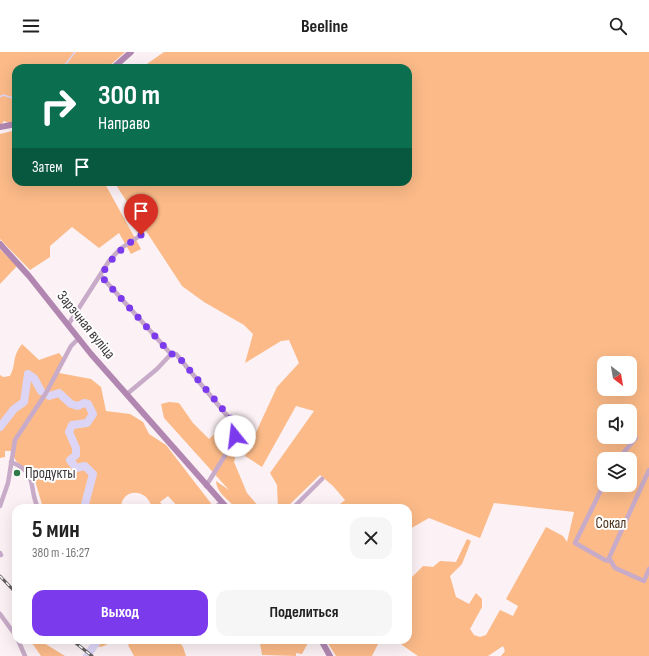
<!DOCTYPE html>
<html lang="ru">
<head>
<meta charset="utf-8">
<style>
  body { margin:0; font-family:"Sofia Sans Condensed",sans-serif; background:#f6f6f6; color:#222; height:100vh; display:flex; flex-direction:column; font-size:15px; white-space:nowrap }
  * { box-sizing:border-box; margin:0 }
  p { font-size:13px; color:#767676 }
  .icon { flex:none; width:22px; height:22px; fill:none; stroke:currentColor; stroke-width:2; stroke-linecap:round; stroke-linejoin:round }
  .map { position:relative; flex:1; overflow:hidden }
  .sheet { position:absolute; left:12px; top:452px; width:400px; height:140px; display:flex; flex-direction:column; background:#fff; border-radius:12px; box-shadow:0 4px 16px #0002 }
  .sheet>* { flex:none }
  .top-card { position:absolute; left:12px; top:12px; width:400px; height:122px; border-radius:12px; box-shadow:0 4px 16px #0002; background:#0b6e4f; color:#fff; overflow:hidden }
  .needle { width:26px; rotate:149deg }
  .controls { position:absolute; left:597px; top:304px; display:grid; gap:8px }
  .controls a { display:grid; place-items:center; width:40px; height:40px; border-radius:8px; background:#fff; box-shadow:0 4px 16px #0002; font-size:20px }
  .pin { position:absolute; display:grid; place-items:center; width:34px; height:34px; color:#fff; margin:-41px -17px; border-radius:50% 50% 50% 0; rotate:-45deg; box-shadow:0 0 4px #0007 }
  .pin .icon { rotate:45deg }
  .me { position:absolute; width:44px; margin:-22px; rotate:344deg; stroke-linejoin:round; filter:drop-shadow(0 0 3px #0008) }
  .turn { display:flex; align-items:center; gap:14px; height:84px; padding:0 20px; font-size:18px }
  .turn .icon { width:52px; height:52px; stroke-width:2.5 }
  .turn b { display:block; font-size:28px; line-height:34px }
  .then { display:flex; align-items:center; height:38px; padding:0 20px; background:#0003; gap:8px; font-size:15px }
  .round { display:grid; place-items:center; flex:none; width:42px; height:42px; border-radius:12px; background:#f6f6f6 }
  .headline { display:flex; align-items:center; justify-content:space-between; height:68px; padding:0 20px }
  h1 { font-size:24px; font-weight:700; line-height:30px }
  .button { display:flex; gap:8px; margin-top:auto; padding:8px 20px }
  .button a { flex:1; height:46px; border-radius:12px; background:#7c3aed; color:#fff; font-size:16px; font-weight:700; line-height:46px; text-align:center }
  .button a+a { background:#f6f6f6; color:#222 }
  header { display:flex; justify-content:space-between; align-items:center; height:52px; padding:0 20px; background:#fff; font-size:18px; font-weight:700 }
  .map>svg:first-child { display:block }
</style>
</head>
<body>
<header><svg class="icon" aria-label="menu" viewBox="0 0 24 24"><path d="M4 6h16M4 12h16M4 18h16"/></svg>Beeline<svg class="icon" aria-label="search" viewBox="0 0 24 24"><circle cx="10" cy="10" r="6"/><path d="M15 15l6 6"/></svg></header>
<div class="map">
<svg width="649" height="604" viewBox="0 0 649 604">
  <rect width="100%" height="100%" fill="#fcf1f4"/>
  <g fill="#fbba88" fill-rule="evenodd">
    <path d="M 0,0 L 125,0 L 107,16 L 16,16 L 16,70 L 11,72 L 4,69 L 0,74 Z"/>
    <path d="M 164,0 L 649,0 L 649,604 L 501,604 L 505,599 L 503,594 L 488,604 L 418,604 L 402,593 L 398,588 L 408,588 L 408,529 L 423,514 L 433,515 L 440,509 L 456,510 L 467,487 L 471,489 L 462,512 L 450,524 L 456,545 L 469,552 L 476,541 L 482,547 L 482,555 L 470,577 L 474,583 L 480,585 L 486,583 L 500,558 L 513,564 L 518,554 L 506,547 L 546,475 L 563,484 L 567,490 L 574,460 L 494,451 L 480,486 L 429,466 L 408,478 L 408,456 L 335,456 L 345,448 L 333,434 L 320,423 L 286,456 L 278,456 L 277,433 L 270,421 L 314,359 L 296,354 L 262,415 L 245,404 L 277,335 L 299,311 L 289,288 L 281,289 L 245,311 L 253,282 L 244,273 L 204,250 L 182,234 L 114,130 L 408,130 L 408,16 L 141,16 ZM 604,311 L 630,311 L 630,337 L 604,337 ZM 604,359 L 630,359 L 630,385 L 604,385 ZM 604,407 L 630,407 L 630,433 L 604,433 Z"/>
    <path d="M 16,78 L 16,130 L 104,130 L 141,197 L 131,202 L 119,181 L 99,196 L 72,175 L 50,194 L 50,205 L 30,218 L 0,187 L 0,82 Z"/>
    <path d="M 0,197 L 17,214 L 0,232 Z"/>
    <path d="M 22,292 L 39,308 L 59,301 L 63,306 L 59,321 L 91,327 L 101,335 L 106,359 L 130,362 L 143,370 L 149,382 L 166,393 L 213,454 L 210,456 L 179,456 L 168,444 L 160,450 L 164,456 L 153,456 C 151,453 149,448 146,445 C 135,436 121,442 121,456 L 43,456 L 34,425 L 16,409 L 11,399 L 5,399 L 5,405 L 0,406 L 0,323 L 3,325 L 10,324 C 17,310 11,307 22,292 Z"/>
    <path d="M 169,350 L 179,351 L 193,371 L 209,387 L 228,370 L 240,384 L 234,410 L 247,441 L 260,456 L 235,456 C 229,447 217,442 216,429 L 229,438 L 164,366 L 161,352 Z"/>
    <path d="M 30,588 L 39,588 L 65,604 L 41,604 Z"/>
    <path d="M 87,588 L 114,588 C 100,597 101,597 87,588 Z"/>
    <path d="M 134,588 L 178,588 L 183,595 L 186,604 L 134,604 L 128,593 Z"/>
    <path d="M 281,588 L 309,588 L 309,589 L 302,602 L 296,601 L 296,604 L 262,603 L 260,591 Z"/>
    <path d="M 326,588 L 380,588 L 372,604 L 336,604 Z"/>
  </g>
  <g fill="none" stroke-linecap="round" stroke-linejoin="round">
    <g stroke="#ddd5f6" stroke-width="1.5">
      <path d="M 66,16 L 65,13 L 75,0"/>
      <path d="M 0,45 L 3,43 L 16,47"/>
    </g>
    <g stroke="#ddd5f6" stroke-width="8">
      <path d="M 49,344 L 59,341 L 71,352 L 78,354 L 84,351 L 88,352 L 93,362 L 87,371 L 72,373 L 69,380 L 76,396 L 76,403 L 70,408 L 76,416 L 85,414 L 93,422 L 84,456"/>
      <path d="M 0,375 L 14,357 L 24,350 L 28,322 L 34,326 L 41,339"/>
      <path d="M 87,604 L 98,588"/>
    </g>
    <g stroke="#c8abc8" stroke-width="4.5">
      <path d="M 101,224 L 171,302 L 176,302 L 234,372 L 234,389 L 206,434"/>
      <path d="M 68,273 L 109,209 L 120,197 L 141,183"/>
      <path d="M 127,342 L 157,317 L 171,302"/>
      <path d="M 618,407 L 636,386"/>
      <path d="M 11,410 C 39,421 28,436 38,456"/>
      <path d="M 649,418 L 609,506 L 615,516 L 644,529 L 649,517"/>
      <path d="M 604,432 L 575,491 L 605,508 L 610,509"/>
      <path d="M 0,454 L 8,431 L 15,388 L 46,341 L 71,294 L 78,287"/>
      <path d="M 213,456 L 222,451"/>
      <path d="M 293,456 L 322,427"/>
      <path d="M 0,501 L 1,503"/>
      <path d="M 0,562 L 16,584"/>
      <path d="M 18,588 L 25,604"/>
      <path d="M 120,588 L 122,588"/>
    </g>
    <g stroke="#b187b1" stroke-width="6">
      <path d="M 113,16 L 131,0"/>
      <path d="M 0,75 L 16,72"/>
      <path d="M 0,192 L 29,224 L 91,302 L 227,456"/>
      <path d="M 321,588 L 330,604"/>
    </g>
    <g stroke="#645f60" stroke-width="3">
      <g id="rail">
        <path d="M 0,524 L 16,541"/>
        <path d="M 72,588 L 92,604"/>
      </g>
    </g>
    <use href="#rail" stroke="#fff" stroke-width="1.5" stroke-dasharray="4.5" stroke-linecap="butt"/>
  </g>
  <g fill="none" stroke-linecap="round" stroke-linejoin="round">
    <path stroke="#7c3aed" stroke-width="7" stroke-dasharray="0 12.6" d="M 141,183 C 122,196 112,204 101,224 L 171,302 L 176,302 L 232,368 L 234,372 L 235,384"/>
  </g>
  <circle fill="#317946" stroke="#fff" stroke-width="1.5" cx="17" cy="421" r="4"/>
  <g text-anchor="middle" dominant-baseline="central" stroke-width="4" stroke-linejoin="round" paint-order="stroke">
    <g font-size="15" fill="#3b3738" stroke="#fff">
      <text transform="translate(86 273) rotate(51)">Зарэчная вуліца</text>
    </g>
    <g font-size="15" fill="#3b3738" stroke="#fff" text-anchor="start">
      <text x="25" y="421">Продукты</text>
    </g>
    <g font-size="15" fill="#4d2f16" stroke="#fff">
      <text x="611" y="471">Сокал</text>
    </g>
  </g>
</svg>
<div class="controls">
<a><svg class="needle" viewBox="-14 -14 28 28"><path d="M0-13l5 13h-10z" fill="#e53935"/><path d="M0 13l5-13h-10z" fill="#767676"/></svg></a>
<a><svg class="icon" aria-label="sound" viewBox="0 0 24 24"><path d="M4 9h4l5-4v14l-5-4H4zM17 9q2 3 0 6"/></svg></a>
<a><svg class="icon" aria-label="layers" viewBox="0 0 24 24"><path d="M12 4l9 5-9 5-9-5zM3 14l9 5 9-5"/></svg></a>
</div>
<div class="pin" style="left:141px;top:183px;background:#d93025"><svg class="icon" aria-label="arrive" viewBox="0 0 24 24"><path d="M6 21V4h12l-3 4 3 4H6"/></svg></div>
<svg class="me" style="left:235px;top:384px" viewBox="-20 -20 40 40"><circle r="19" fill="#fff"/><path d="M0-13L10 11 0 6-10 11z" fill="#7c3aed"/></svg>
<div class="top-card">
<div class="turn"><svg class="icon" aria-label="right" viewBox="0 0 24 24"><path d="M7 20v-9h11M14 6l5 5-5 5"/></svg><div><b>300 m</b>Направо</div></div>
<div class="then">Затем<svg class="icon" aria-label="arrive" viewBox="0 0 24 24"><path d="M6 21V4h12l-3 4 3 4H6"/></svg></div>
</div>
<section class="sheet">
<div class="headline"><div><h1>5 мин</h1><p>380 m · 16:27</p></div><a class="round"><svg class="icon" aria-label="close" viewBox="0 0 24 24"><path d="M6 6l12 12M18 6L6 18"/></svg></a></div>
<div class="button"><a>Выход</a><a>Поделиться</a></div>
</section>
</div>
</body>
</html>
